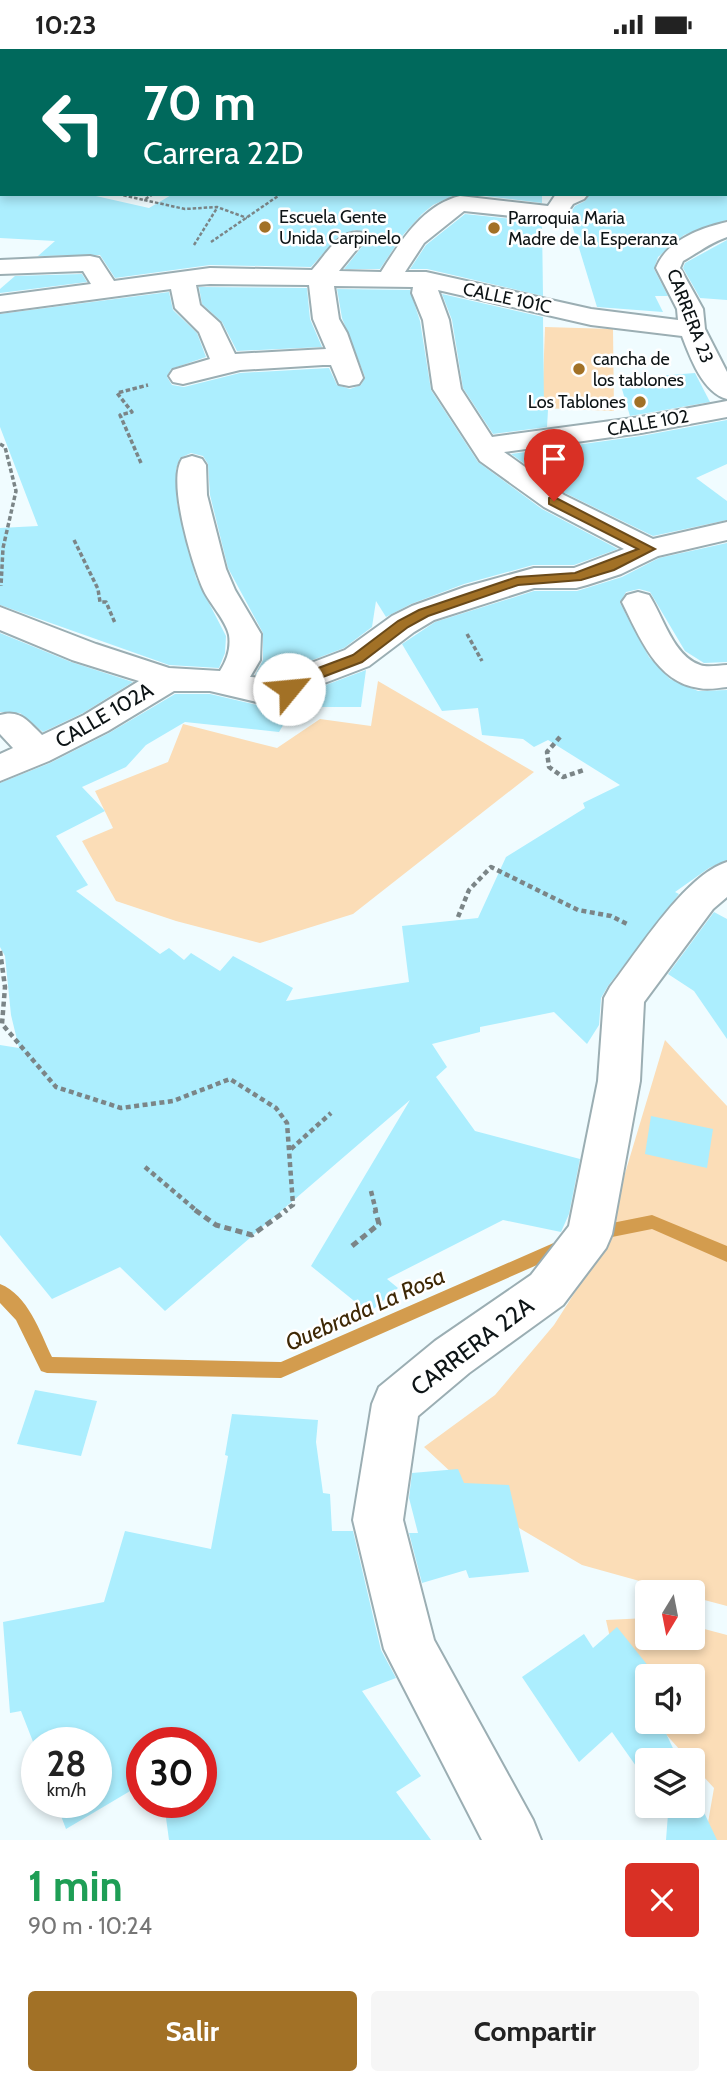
<!DOCTYPE html>
<html lang="es">
<head>
<meta charset="utf-8">
<style>
  body { margin:0; font-family:Cabin,sans-serif; background:#f6f6f6; color:#222; height:100vh; display:flex; flex-direction:column; font-size:26px; white-space:nowrap }
  * { box-sizing:border-box; margin:0 }
  p { font-size:23px; color:#767676 }
  .icon { flex:none; width:38px; height:38px; fill:none; stroke:currentColor; stroke-width:2; stroke-linecap:round; stroke-linejoin:round }
  .map { position:relative; height:1791px; overflow:hidden }
  .side { display:flex; flex-direction:column; background:#fff; flex:1 }
  .side>* { flex:none }
  .hud { position:absolute; left:0px; top:0px; width:728px; height:147px; box-shadow:0 4px 10px #0003; background:#00695c; color:#fff; overflow:hidden }
  .needle { width:46px; rotate:190deg }
  .tools { position:absolute; left:635px; top:1531px; display:grid; gap:14px }
  .tools a { display:grid; place-items:center; width:70px; height:70px; border-radius:7px; background:#fff; box-shadow:0 4px 10px #0003; font-size:35px }
  .speed { position:absolute; left:21px; top:1678px; display:flex; gap:14px; font-size:35px; font-weight:700; text-align:center }
  .speed>* { display:grid; place-content:center; width:91px; height:91px; border-radius:50%; background:#fff; box-shadow:0 4px 10px #0003; line-height:1 }
  .speed small { font-size:18px; font-weight:400 }
  .speed .limit { border:10px solid #d22; background:#fff; color:#111 }
  .pin { position:absolute; display:grid; place-items:center; width:60px; height:60px; color:#fff; margin:-72px -30px; border-radius:50% 50% 50% 0; rotate:-45deg; box-shadow:0 0 7px #0007 }
  .pin .icon { rotate:45deg }
  .me { position:absolute; width:77px; margin:-38px; rotate:62deg; stroke-linejoin:round; filter:drop-shadow(0 0 5px #0008) }
  .turn { display:flex; align-items:center; gap:24px; height:147px; padding:0 28px; font-size:32px }
  .turn .icon { width:91px; height:91px; stroke-width:2.5 }
  .turn b { display:block; font-size:49px; line-height:60px }
  .round { display:grid; place-items:center; flex:none; width:74px; height:74px; border-radius:7px; background:#f6f6f6 }
  .overview { display:flex; align-items:center; justify-content:space-between; height:119px; padding:0 28px }
  h1 { font-size:42px; font-weight:800; line-height:52px; color:#1e9e55 }
  .primary-button { display:flex; gap:14px; margin-top:auto; padding:14px 28px }
  .primary-button a { flex:1; height:80px; border-radius:7px; background:#a27126; color:#fff; font-size:28px; font-weight:800; line-height:80px; text-align:center }
  .primary-button a+a { background:#f6f6f6; color:#222 }
  .status { display:flex; justify-content:space-between; align-items:center; height:49px; padding:0 35px; background:#fff; direction:ltr }
  .status svg { height:19px; fill:currentColor }
  .map>svg:first-child { display:block }
</style>
</head>
<body>
<div class="status"><b>10:23</b><svg viewBox="0 0 49 12"><path d="M0 12V9h3v3zM5 12V6h3v6zM10 12V3h3v9zM15 12V0h3v12zM26 1h20v11H26zM47 4h2v5h-2z"/></svg></div>
<div class="map">
<svg width="727" height="1791" viewBox="0 0 727 1791">
  <rect width="100%" height="100%" fill="#f0fcff"/>
  <g fill="#fbddb7">
    <path d="M 545,278 L 613,280 L 614,362 L 542,359 Z"/>
    <path d="M 378,632 L 534,723 L 353,865 L 260,894 L 176,872 L 116,852 L 82,792 L 113,779 L 95,742 L 168,713 L 183,675 L 277,699 L 320,670 L 371,677 Z"/>
    <path d="M 665,991 L 727,1057 L 727,1557 L 693,1548 L 693,1544 L 679,1543 L 582,1516 L 497,1466 L 424,1398 L 495,1346 L 554,1276 L 602,1201 Z"/>
    <path d="M 647,1569 L 648,1589 L 693,1589 L 693,1577 L 727,1586 L 727,1791 L 705,1791 L 714,1739 L 693,1716 L 693,1712 L 689,1711 L 655,1673 L 693,1673 L 693,1628 L 648,1628 L 611,1593 L 606,1571 Z"/>
  </g>
  <g fill="none" stroke-linecap="round" stroke-linejoin="round">
    <g fill="#d39c4e" fill-rule="evenodd">
      <path d="M 652,1166 L 727,1197 L 727,1213 L 652,1180 L 597,1191 L 591,1189 L 589,1184 L 591,1179 L 597,1177 Z"/>
      <path d="M 565,1189 L 571,1191 L 573,1196 L 571,1201 L 281,1329 L 47,1324 L 41,1322 L 16,1271 L 0,1254 L 0,1235 C 28,1246 40,1283 52,1308 L 281,1313 Z"/>
    </g>
  </g>
  <g fill="#aceefe">
    <path d="M 0,133 L 2,145 L 87,145 L 149,159 L 173,145 L 457,145 L 433,156 L 422,165 L 403,186 L 380,220 L 344,220 L 369,189 L 365,183 L 355,181 L 339,187 L 311,218 L 210,216 L 115,229 L 100,206 L 38,207 L 55,192 L 0,189 Z"/>
    <path d="M 468,145 L 542,145 L 542,154 Z"/>
    <path d="M 590,145 L 727,145 L 727,171 L 684,186 L 658,208 L 654,220 L 668,247 L 655,247 L 663,263 L 597,258 L 569,166 L 575,157 L 585,152 Z"/>
    <path d="M 465,165 L 542,173 L 543,247 L 427,220 L 410,220 L 426,196 Z"/>
    <path d="M 727,191 L 727,251 L 700,249 L 683,219 L 685,214 Z"/>
    <path d="M 82,225 L 87,233 L 0,244 L 0,240 L 15,227 Z"/>
    <path d="M 199,238 L 307,239 L 310,270 L 322,298 L 237,302 L 222,273 L 202,255 Z"/>
    <path d="M 337,240 L 410,241 L 420,272 L 431,341 L 478,413 L 542,460 L 618,500 L 574,516 L 533,516 L 464,535 L 411,555 L 386,568 L 376,552 L 372,578 L 344,599 L 289,620 L 280,626 L 255,626 L 263,611 L 263,584 L 228,519 L 210,446 L 208,415 L 203,407 L 191,404 L 180,409 L 176,420 L 177,454 L 196,529 L 226,587 L 225,604 L 219,619 L 169,616 L 0,556 L 0,479 L 38,477 L 0,378 L 0,265 L 169,243 L 173,261 L 197,284 L 206,308 L 171,320 L 167,328 L 172,336 L 184,338 L 240,324 L 329,319 L 337,336 L 350,340 L 361,336 L 365,328 L 342,269 Z"/>
    <path d="M 442,245 L 543,268 L 544,360 L 548,361 L 547,378 L 493,385 L 463,339 L 452,271 Z"/>
    <path d="M 695,324 L 710,353 L 630,367 L 619,330 Z"/>
    <path d="M 727,371 L 727,415 L 696,429 L 727,452 L 727,471 L 653,487 L 565,444 L 511,405 L 641,387 Z"/>
    <path d="M 727,494 L 727,613 L 704,614 L 685,602 L 650,543 L 639,540 L 626,543 L 620,554 L 649,608 L 670,630 L 698,642 L 727,641 L 727,811 L 709,819 L 675,843 L 679,845 L 608,937 L 601,949 L 599,976 L 587,995 L 554,963 L 480,978 L 480,983 L 432,995 L 447,1018 L 436,1028 L 475,1082 L 580,1110 L 569,1165 L 561,1183 L 503,1171 L 387,1230 L 398,1239 L 369,1264 L 311,1217 L 410,1051 L 165,1262 L 120,1218 L 52,1250 L 0,1186 L 0,996 L 19,999 L 11,966 L 5,907 L 0,898 L 0,734 L 50,714 L 109,684 L 175,645 L 210,645 L 261,657 L 289,655 L 303,650 L 315,640 L 366,621 L 361,658 L 294,658 L 279,683 L 185,673 L 146,696 L 126,718 L 82,738 L 105,762 L 56,787 L 88,836 L 76,842 L 160,905 L 169,899 L 184,911 L 191,904 L 220,922 L 233,907 L 293,939 L 286,952 L 409,933 L 402,877 L 478,869 L 506,808 L 585,759 L 583,754 L 620,736 L 548,691 L 534,698 L 523,690 L 482,686 L 478,659 L 442,662 L 402,595 L 435,573 L 534,542 L 577,542 L 622,528 L 659,509 Z"/>
    <path d="M 0,584 L 71,613 L 133,633 L 83,664 L 43,683 L 20,664 L 0,663 Z"/>
    <path d="M 714,863 L 727,870 L 727,990 L 694,942 L 668,925 Z"/>
    <path d="M 651,1067 L 713,1080 L 707,1119 L 645,1105 Z"/>
    <path d="M 35,1341 L 97,1352 L 81,1407 L 17,1395 Z"/>
    <path d="M 232,1365 L 318,1371 L 316,1393 L 323,1444 L 330,1445 L 332,1482 L 353,1482 L 381,1601 L 396,1629 L 362,1642 L 421,1727 L 396,1743 L 431,1791 L 169,1791 L 164,1754 L 201,1754 L 201,1694 L 142,1694 L 142,1735 L 66,1780 L 56,1754 L 96,1754 L 96,1694 L 37,1694 L 37,1703 L 21,1662 L 10,1664 L 3,1573 L 104,1553 L 125,1482 L 211,1500 L 228,1407 L 225,1406 Z"/>
    <path d="M 458,1420 L 464,1434 L 509,1436 L 529,1523 L 469,1529 L 466,1521 L 422,1534 L 409,1484 L 418,1484 L 409,1449 L 412,1424 Z"/>
    <path d="M 617,1578 L 657,1628 L 648,1628 L 648,1673 L 668,1673 L 663,1678 L 679,1712 L 648,1712 L 648,1734 L 612,1683 L 579,1713 L 522,1628 L 584,1585 L 593,1599 Z"/>
    <path d="M 693,1740 L 717,1791 L 666,1791 L 668,1765 L 663,1757 L 693,1757 Z"/>
  </g>
  <g fill="none" stroke-linecap="round" stroke-linejoin="round">
    <g stroke="#9baeb3" stroke-width="4">
      <g id="minor">
        <path d="M 550,0 L 571,0 L 572,2 L 551,2 Z"/>
        <rect x="726" y="22" width="1" height="12"/>
        <rect x="726" y="80" width="1" height="14"/>
        <path d="M 556,145 L 588,145 L 584,150 L 573,155 L 564,168 L 549,171 L 464,162 L 424,194 L 405,223 L 426,223 L 591,260 L 678,271 L 677,260 L 656,219 C 666,192 700,179 727,173 L 727,188 C 710,194 699,203 683,212 L 680,219 L 703,260 L 705,280 L 727,323 L 727,350 C 703,344 690,308 682,287 L 591,276 L 438,241 L 449,271 L 461,340 L 492,388 L 641,368 L 727,352 L 727,368 L 641,384 L 504,403 L 564,446 L 653,490 L 727,473 L 727,491 L 658,507 L 621,525 L 587,536 L 576,539 L 534,539 L 434,571 L 414,583 L 369,617 L 314,638 L 301,648 L 289,652 L 261,654 L 210,642 L 174,642 L 108,682 L 49,712 L 0,732 L 0,705 L 13,699 L 0,685 L 0,666 C 20,660 28,672 42,686 L 84,666 L 139,632 L 72,611 L 0,581 L 0,558 L 96,595 L 169,619 L 220,622 C 227,611 231,599 229,586 C 226,571 209,554 203,540 C 192,515 167,432 182,410 L 192,407 L 202,410 L 206,416 L 207,446 L 226,520 L 235,541 L 261,585 L 260,611 L 250,628 L 281,629 L 290,622 L 345,601 L 392,567 L 412,557 L 465,538 L 534,519 L 574,519 L 624,500 L 544,458 L 480,412 L 433,340 L 423,271 L 412,244 L 413,238 L 334,237 L 339,270 L 347,284 L 363,329 L 359,335 L 349,337 L 339,335 L 331,316 L 323,316 L 240,321 L 183,335 L 173,333 L 169,327 L 173,321 L 210,310 L 199,283 L 175,259 L 171,240 L 0,263 L 0,247 L 91,235 L 83,222 L 0,225 L 0,211 L 90,207 L 99,209 L 114,232 L 210,219 L 312,221 C 326,206 340,178 363,184 L 366,189 L 339,222 L 381,223 C 400,193 423,156 460,147 L 548,157 ZM 210,235 L 309,236 L 313,270 L 326,300 L 235,305 L 220,274 L 200,256 L 196,236 Z"/>
        <path d="M 638,543 L 649,546 C 663,567 673,607 700,616 C 708,619 719,616 727,616 L 727,638 C 718,639 708,641 699,639 C 657,634 639,587 622,553 L 627,546 Z"/>
        <path d="M 727,813 L 727,848 L 713,860 L 644,953 L 640,1032 L 612,1185 L 606,1199 L 563,1256 L 469,1324 L 418,1367 L 403,1471 L 434,1591 L 533,1771 L 541,1791 L 482,1791 L 384,1600 L 353,1471 L 372,1355 L 379,1338 L 435,1292 L 531,1226 L 569,1177 L 598,1032 L 604,949 L 610,938 C 638,902 685,826 727,813 Z"/>
      </g>
    </g>
    <g stroke="#7b8587" stroke-width="2.5" stroke-dasharray="3.5 2" stroke-linecap="butt">
      <path d="M 427,0 L 431,2"/>
      <path d="M 24,2 L 39,0"/>
      <path d="M 86,2 L 89,0"/>
      <path d="M 118,145 L 144,151"/>
      <path d="M 153,145 L 144,151 L 185,160 L 217,158 L 247,169"/>
      <path d="M 211,193 L 281,145"/>
      <path d="M 194,196 L 217,159"/>
    </g>
    <g stroke="#7b8587" stroke-width="3.5" stroke-dasharray="4.5 2.5" stroke-linecap="butt">
      <path d="M 0,395 L 5,398 L 16,442 L 3,499 L 1,537"/>
      <path d="M 141,414 L 120,366 L 132,363 L 117,344 L 148,336"/>
      <path d="M 74,491 L 98,540 L 100,553 L 106,553 L 115,574"/>
      <path d="M 467,585 L 482,612"/>
    </g>
    <g stroke="#7b8587" stroke-width="4.5" stroke-dasharray="5 3.5" stroke-linecap="butt">
      <path d="M 560,688 L 547,703 L 549,718 L 563,728 L 584,721"/>
      <path d="M 458,868 L 469,841 L 491,818 L 578,861 L 611,867 L 627,875"/>
      <path d="M 0,902 L 5,938 L 2,975 L 56,1038 L 121,1059 L 173,1052 L 230,1030 L 276,1059 L 287,1074 L 293,1156 L 284,1162"/>
      <path d="M 291,1100 L 331,1064"/>
      <path d="M 145,1118 L 197,1162"/>
      <path d="M 371,1142 L 376,1162"/>
    </g>
    <g stroke="#7b8587" stroke-width="5" stroke-dasharray="7 4.5" stroke-linecap="butt">
      <path d="M 195,1161 L 216,1176 L 252,1186 L 287,1161"/>
      <path d="M 352,1197 L 379,1175 L 375,1161"/>
    </g>
    <use href="#minor" fill="#fff" fill-rule="evenodd"/>
  </g>
  <path fill="#a27126" stroke="#694919" stroke-width="2" d="M 554,448 L 655,500 L 614,521 L 581,531 L 518,536 L 428,567 L 408,578 L 362,613 L 307,634 L 293,643 L 284,643 L 284,636 L 297,627 L 353,606 L 398,572 L 419,561 L 517,528 L 575,524 L 638,500 L 549,455 L 549,449 Z"/>
  <g fill="#a27126" stroke="#fff" stroke-width="2.5">
    <circle cx="265" cy="178" r="7"/>
    <circle cx="494" cy="179" r="7"/>
    <circle cx="579" cy="320" r="7"/>
    <circle cx="640" cy="353" r="7"/>
  </g>
  <g text-anchor="middle" dominant-baseline="central" stroke-width="5" stroke-linejoin="round" paint-order="stroke">
    <g font-size="18" fill="#0d1416" stroke="#fff" text-anchor="start">
      <text x="279" y="168">Escuela Gente<tspan x="279" dy="21">Unida Carpinelo</tspan></text>
      <text x="508" y="169">Parroquia Maria<tspan x="508" dy="21">Madre de la Esperanza</tspan></text>
      <text x="593" y="310">cancha de<tspan x="593" dy="21">los tablones</tspan></text>
      <text x="626" y="353" text-anchor="end">Los Tablones</text>
    </g>
    <g font-size="18" fill="#0d1416" stroke="#fff">
      <text transform="translate(507 249) rotate(12)">CALLE 101C</text>
      <text transform="translate(690 267) rotate(69)">CARRERA 23</text>
      <text transform="translate(648 374) rotate(-10)">CALLE 102</text>
    </g>
    <g font-size="21" fill="#0d1416" stroke="#fff">
      <text transform="translate(104 666) rotate(-30)">CALLE 102A</text>
    </g>
    <g font-size="23" font-style="italic" fill="#3e2805" stroke="#fff">
      <text transform="translate(365 1260) rotate(-24)">Quebrada La Rosa</text>
    </g>
    <g font-size="24" fill="#0d1416" stroke="#fff">
      <text transform="translate(472 1297) rotate(-37)">CARRERA 22A</text>
    </g>
  </g>
</svg>
<div class="tools">
<a><svg class="needle" viewBox="-14 -14 28 28"><path d="M0-13l5 13h-10z" fill="#e53935"/><path d="M0 13l5-13h-10z" fill="#767676"/></svg></a>
<a><svg class="icon" aria-label="sound" viewBox="0 0 24 24"><path d="M4 9h4l5-4v14l-5-4H4zM17 9q2 3 0 6"/></svg></a>
<a><svg class="icon" aria-label="layers" viewBox="0 0 24 24"><path d="M12 4l9 5-9 5-9-5zM3 14l9 5 9-5"/></svg></a>
</div>
<div class="speed"><div>28<small>km/h</small></div><div class="limit">30</div></div>
<div class="pin" style="left:554px;top:452px;background:#d93025"><svg class="icon" aria-label="arrive" viewBox="0 0 24 24"><path d="M6 21V4h12l-3 4 3 4H6"/></svg></div>
<svg class="me" style="left:289px;top:640px" viewBox="-20 -20 40 40"><circle r="19" fill="#fff"/><path d="M0-13L10 11 0 6-10 11z" fill="#a27126"/></svg>
<div class="hud">
<div class="turn"><svg class="icon" aria-label="left" viewBox="0 0 24 24"><path d="M17 20v-9H6M10 6l-5 5 5 5"/></svg><div><b>70 m</b>Carrera 22D</div></div>
</div>
</div>
<section class="side">
<div class="overview"><div><h1>1 min</h1><p>90 m · 10:24</p></div><a class="round" style="background:#d93025;color:#fff"><svg class="icon" aria-label="close" viewBox="0 0 24 24"><path d="M6 6l12 12M18 6L6 18"/></svg></a></div>
<div class="primary-button"><a>Salir</a><a>Compartir</a></div>
</section>
</body>
</html>
